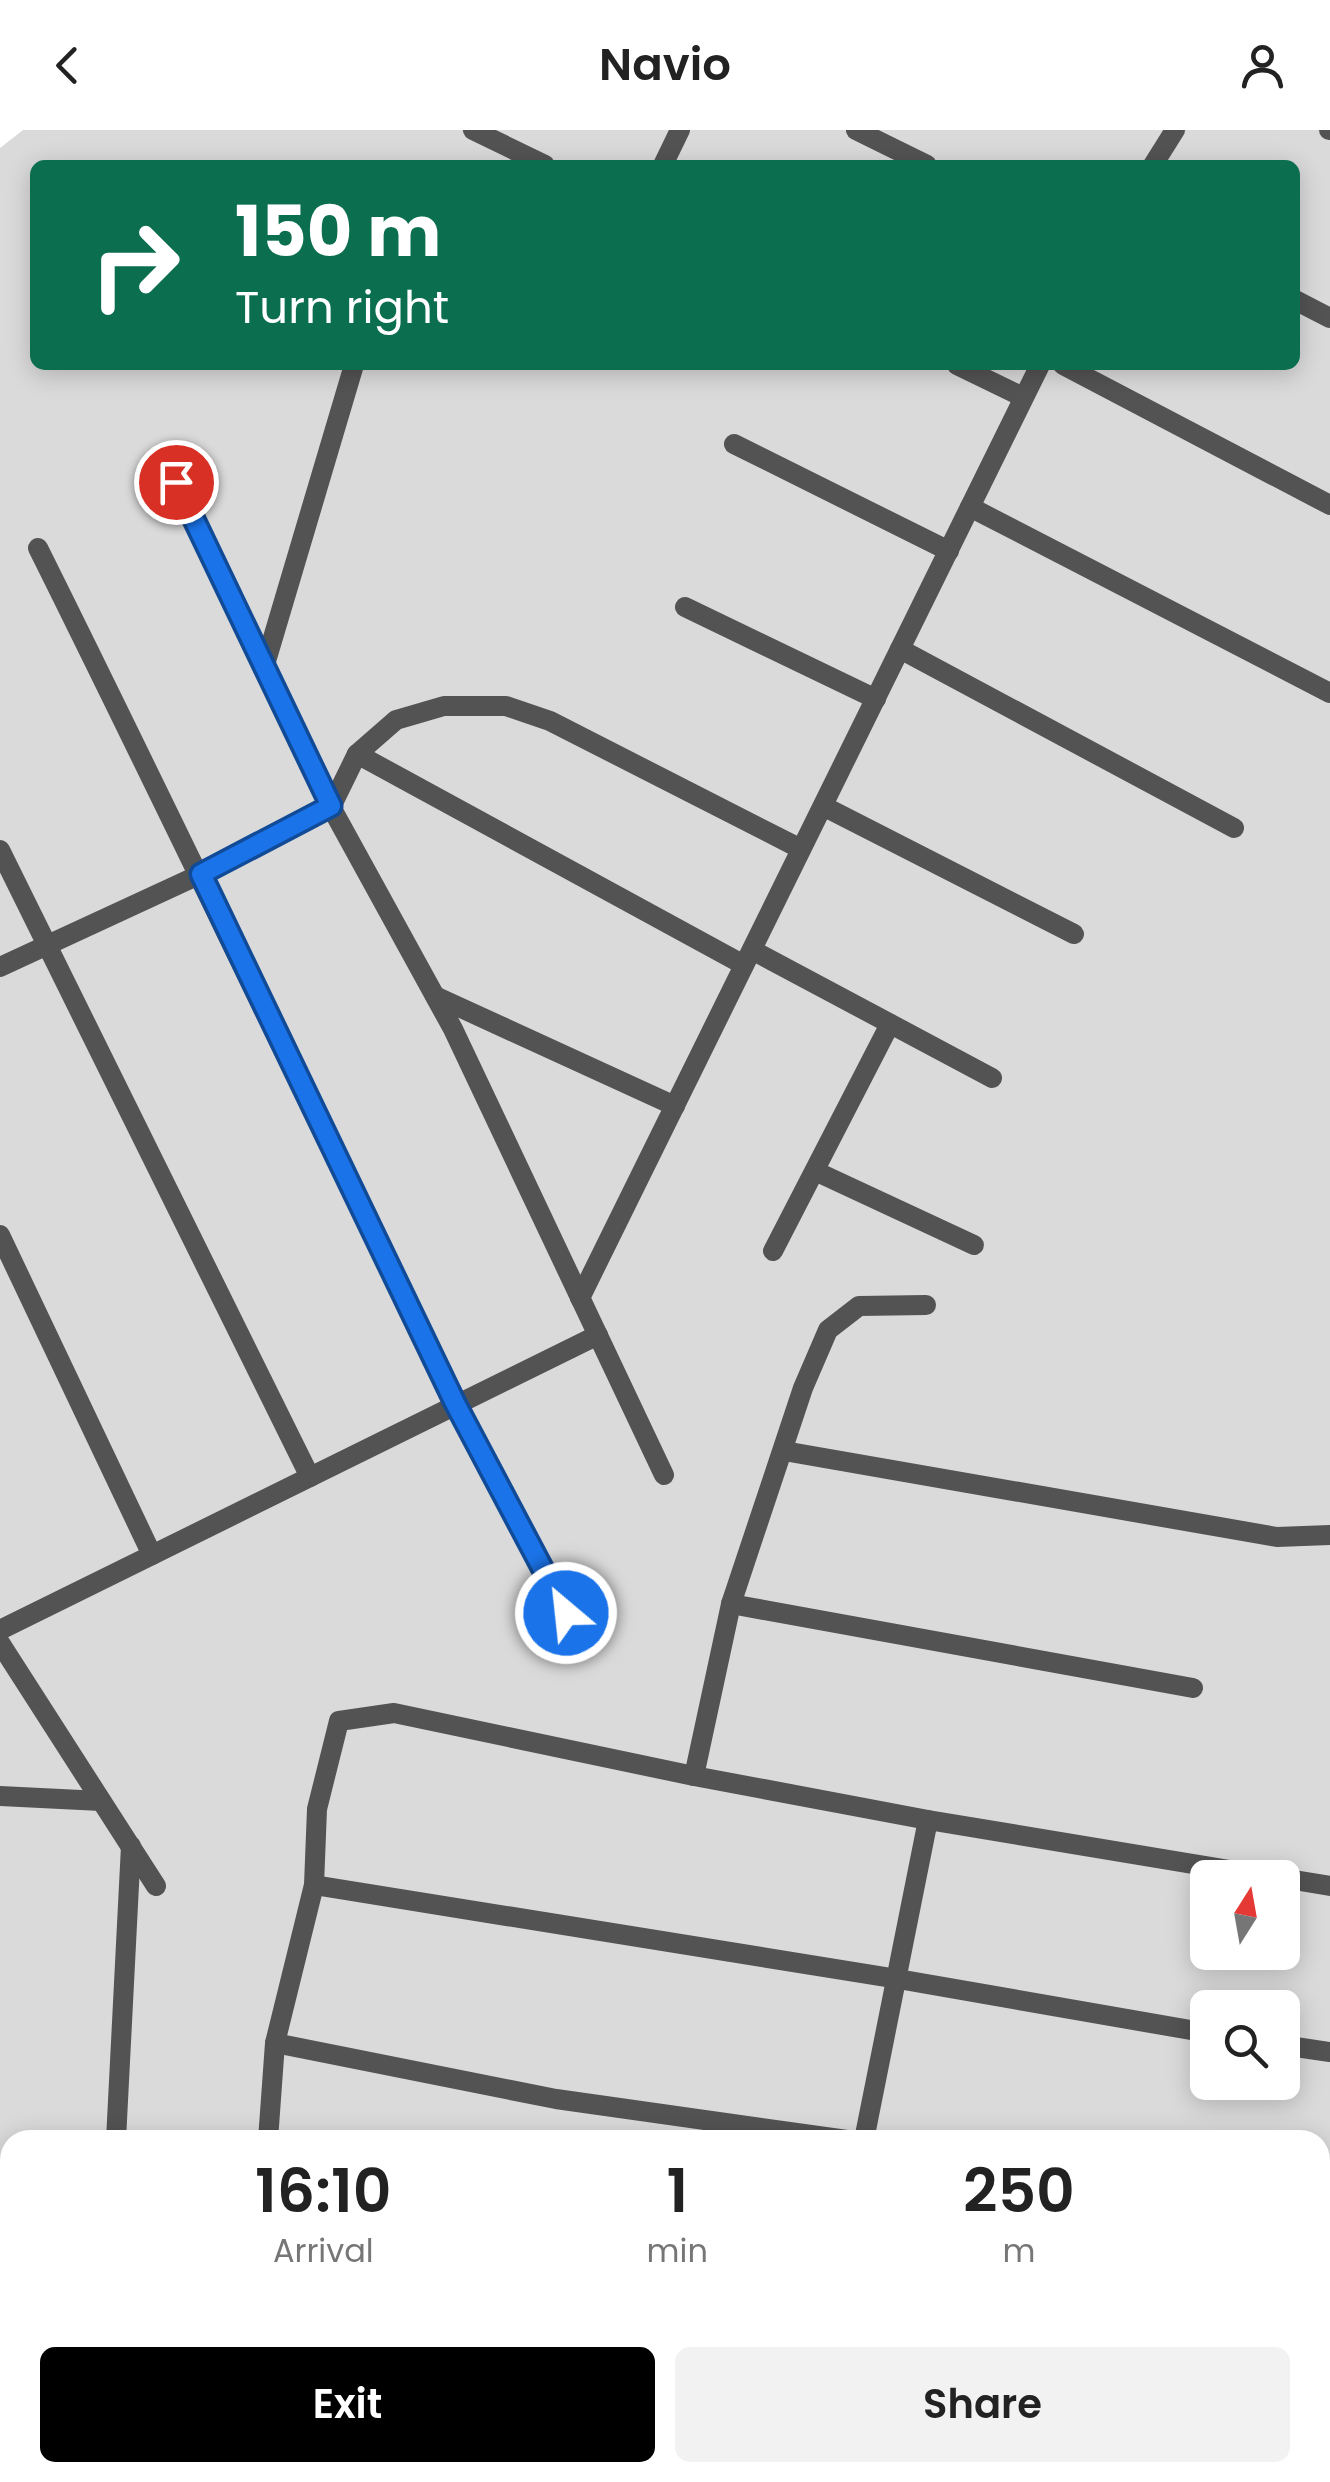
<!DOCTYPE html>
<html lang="en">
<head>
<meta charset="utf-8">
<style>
  body { margin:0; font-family:Poppins,sans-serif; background:#f2f2f2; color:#222; height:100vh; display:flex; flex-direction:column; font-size:38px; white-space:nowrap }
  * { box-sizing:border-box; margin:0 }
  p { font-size:32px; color:#767676 }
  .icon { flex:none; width:55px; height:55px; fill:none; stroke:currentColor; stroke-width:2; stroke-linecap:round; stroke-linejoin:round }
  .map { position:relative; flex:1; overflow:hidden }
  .drawer { position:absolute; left:0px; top:2000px; width:1330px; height:352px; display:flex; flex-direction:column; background:#fff; border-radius:30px 30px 0 0; box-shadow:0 5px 25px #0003 }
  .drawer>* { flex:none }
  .top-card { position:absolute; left:30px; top:30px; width:1270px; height:210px; border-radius:15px; box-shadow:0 5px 25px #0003; background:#0b6e4f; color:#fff; overflow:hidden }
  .needle { width:65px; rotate:11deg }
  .tools { position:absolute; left:1190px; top:1730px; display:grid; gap:20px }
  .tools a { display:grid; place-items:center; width:110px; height:110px; border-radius:15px; background:#fff; box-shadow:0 5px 25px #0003; font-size:50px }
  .pin { position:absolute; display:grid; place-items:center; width:85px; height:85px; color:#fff; margin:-42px; border:5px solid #fff; border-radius:50%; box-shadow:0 2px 10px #0007 }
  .me { position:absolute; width:110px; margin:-55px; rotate:332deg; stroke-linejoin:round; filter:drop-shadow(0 0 8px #0008) }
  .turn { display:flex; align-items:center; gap:35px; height:210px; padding:0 40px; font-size:45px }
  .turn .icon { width:130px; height:130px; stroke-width:2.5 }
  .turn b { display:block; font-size:70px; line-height:85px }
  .eta { display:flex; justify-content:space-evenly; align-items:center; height:170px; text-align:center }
  .eta b { font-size:60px; font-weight:600; line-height:70px }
  .cta { display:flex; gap:20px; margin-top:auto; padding:20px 40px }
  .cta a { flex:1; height:115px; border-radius:15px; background:#000; color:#fff; font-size:40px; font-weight:600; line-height:115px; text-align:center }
  .cta a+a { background:#f2f2f2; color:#222 }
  header { display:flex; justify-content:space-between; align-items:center; height:130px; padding:0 40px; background:#fff; font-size:45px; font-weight:600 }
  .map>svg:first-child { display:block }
</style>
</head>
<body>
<header><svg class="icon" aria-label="back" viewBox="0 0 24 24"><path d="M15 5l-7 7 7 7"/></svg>Navio<svg class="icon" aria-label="person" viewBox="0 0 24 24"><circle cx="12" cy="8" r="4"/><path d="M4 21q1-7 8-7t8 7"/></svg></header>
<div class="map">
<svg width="1330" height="2352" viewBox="0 0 1330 2352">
  <rect width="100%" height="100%" fill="#fff"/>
  <path fill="#dadada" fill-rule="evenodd" d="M 23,0 L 1330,0 L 1330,2352 L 0,2352 L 0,18 ZM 35,35 L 1295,35 L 1295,235 L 35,235 ZM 1208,1748 L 1282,1748 L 1282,1822 L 1208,1822 ZM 1208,1878 L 1282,1878 L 1282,1952 L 1208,1952 ZM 10,2010 L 1320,2010 L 1320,2342 L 10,2342 Z"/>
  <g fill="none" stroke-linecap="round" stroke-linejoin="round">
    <g stroke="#535353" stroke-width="20">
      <path d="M 473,0 L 545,35"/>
      <path d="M 856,0 L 927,35"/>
      <path d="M 1329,0 L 1330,0"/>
      <path d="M 663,35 L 680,0"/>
      <path d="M 1153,35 L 1175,0"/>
      <path d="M 1295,170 L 1330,188"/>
      <path d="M 957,235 L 1023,267"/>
      <path d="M 1063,235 L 1330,375"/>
      <path d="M 734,314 L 949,421"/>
      <path d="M 176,352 L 331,677 L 453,899 L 664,1345"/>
      <path d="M 970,377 L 1330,563"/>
      <path d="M 38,418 C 215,773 381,1133 566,1483"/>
      <path d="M 685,477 L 876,569"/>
      <path d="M 900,519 L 1234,698"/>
      <path d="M 264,538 L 354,235"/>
      <path d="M 357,624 L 744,835"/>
      <path d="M 823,676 L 1074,804"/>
      <path d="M 0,720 L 310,1347"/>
      <path d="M 752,820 L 992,948"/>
      <path d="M 0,837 L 201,744 L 331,677 L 357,624 L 396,590 L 444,576 L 506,576 L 550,591 L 801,719"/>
      <path d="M 435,866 L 675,976"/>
      <path d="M 815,1041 L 974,1115"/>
      <path d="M 0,1105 L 152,1425"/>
      <path d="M 773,1121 L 890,894"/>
      <path d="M 580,1168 L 1040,235"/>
      <path d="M 784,1321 L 1277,1407 L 1330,1405"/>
      <path d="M 731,1474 L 1193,1558"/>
      <path d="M 0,1500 L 598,1205"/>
      <path d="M 0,1513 L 156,1756"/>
      <path d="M 0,1666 L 101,1671"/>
      <path d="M 928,1690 L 1277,1748"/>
      <path d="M 1282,1748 L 1330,1756"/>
      <path d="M 314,1755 L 898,1849 L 1208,1903"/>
      <path d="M 275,1913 L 556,1969 L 847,2010"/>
      <path d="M 1282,1915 L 1330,1922"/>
      <path d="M 116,2010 L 131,1716"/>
      <path d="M 268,2010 L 275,1913 L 314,1755 L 317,1679 L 339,1591 L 394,1583 L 694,1646"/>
      <path d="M 864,2010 L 928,1690 L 694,1646 L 731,1474 L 803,1258 L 828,1200 L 859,1176 L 926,1175"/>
      <path d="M 1320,2089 L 1330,2091"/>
      <path d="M 0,2268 L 10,2270"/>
      <path d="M 810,2342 L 871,2352"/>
    </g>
  </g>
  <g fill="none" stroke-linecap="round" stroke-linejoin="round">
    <g stroke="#114b97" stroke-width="25">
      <path id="route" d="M 176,352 L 331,676 L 201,744 L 455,1273 L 566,1483"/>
    </g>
    <use href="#route" stroke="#1a73e8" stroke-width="18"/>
  </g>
</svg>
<div class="tools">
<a><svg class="needle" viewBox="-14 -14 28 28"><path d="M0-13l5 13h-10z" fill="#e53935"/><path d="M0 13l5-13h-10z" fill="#767676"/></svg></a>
<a><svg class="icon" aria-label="search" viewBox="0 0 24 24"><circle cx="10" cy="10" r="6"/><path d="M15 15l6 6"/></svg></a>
</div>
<div class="pin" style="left:176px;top:352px;background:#d93025"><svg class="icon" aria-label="arrive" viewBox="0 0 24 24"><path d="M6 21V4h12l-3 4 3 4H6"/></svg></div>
<svg class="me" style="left:566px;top:1483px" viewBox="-20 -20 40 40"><circle r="17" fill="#1a73e8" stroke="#fff" stroke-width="3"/><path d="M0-11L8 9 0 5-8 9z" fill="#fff"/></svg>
<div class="top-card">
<div class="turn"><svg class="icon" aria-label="right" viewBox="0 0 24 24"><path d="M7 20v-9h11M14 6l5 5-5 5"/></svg><div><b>150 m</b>Turn right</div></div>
</div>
<section class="drawer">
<div class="eta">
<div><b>16:10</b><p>Arrival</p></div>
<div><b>1</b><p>min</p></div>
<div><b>250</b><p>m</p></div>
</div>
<div class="cta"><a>Exit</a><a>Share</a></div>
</section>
</div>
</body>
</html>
